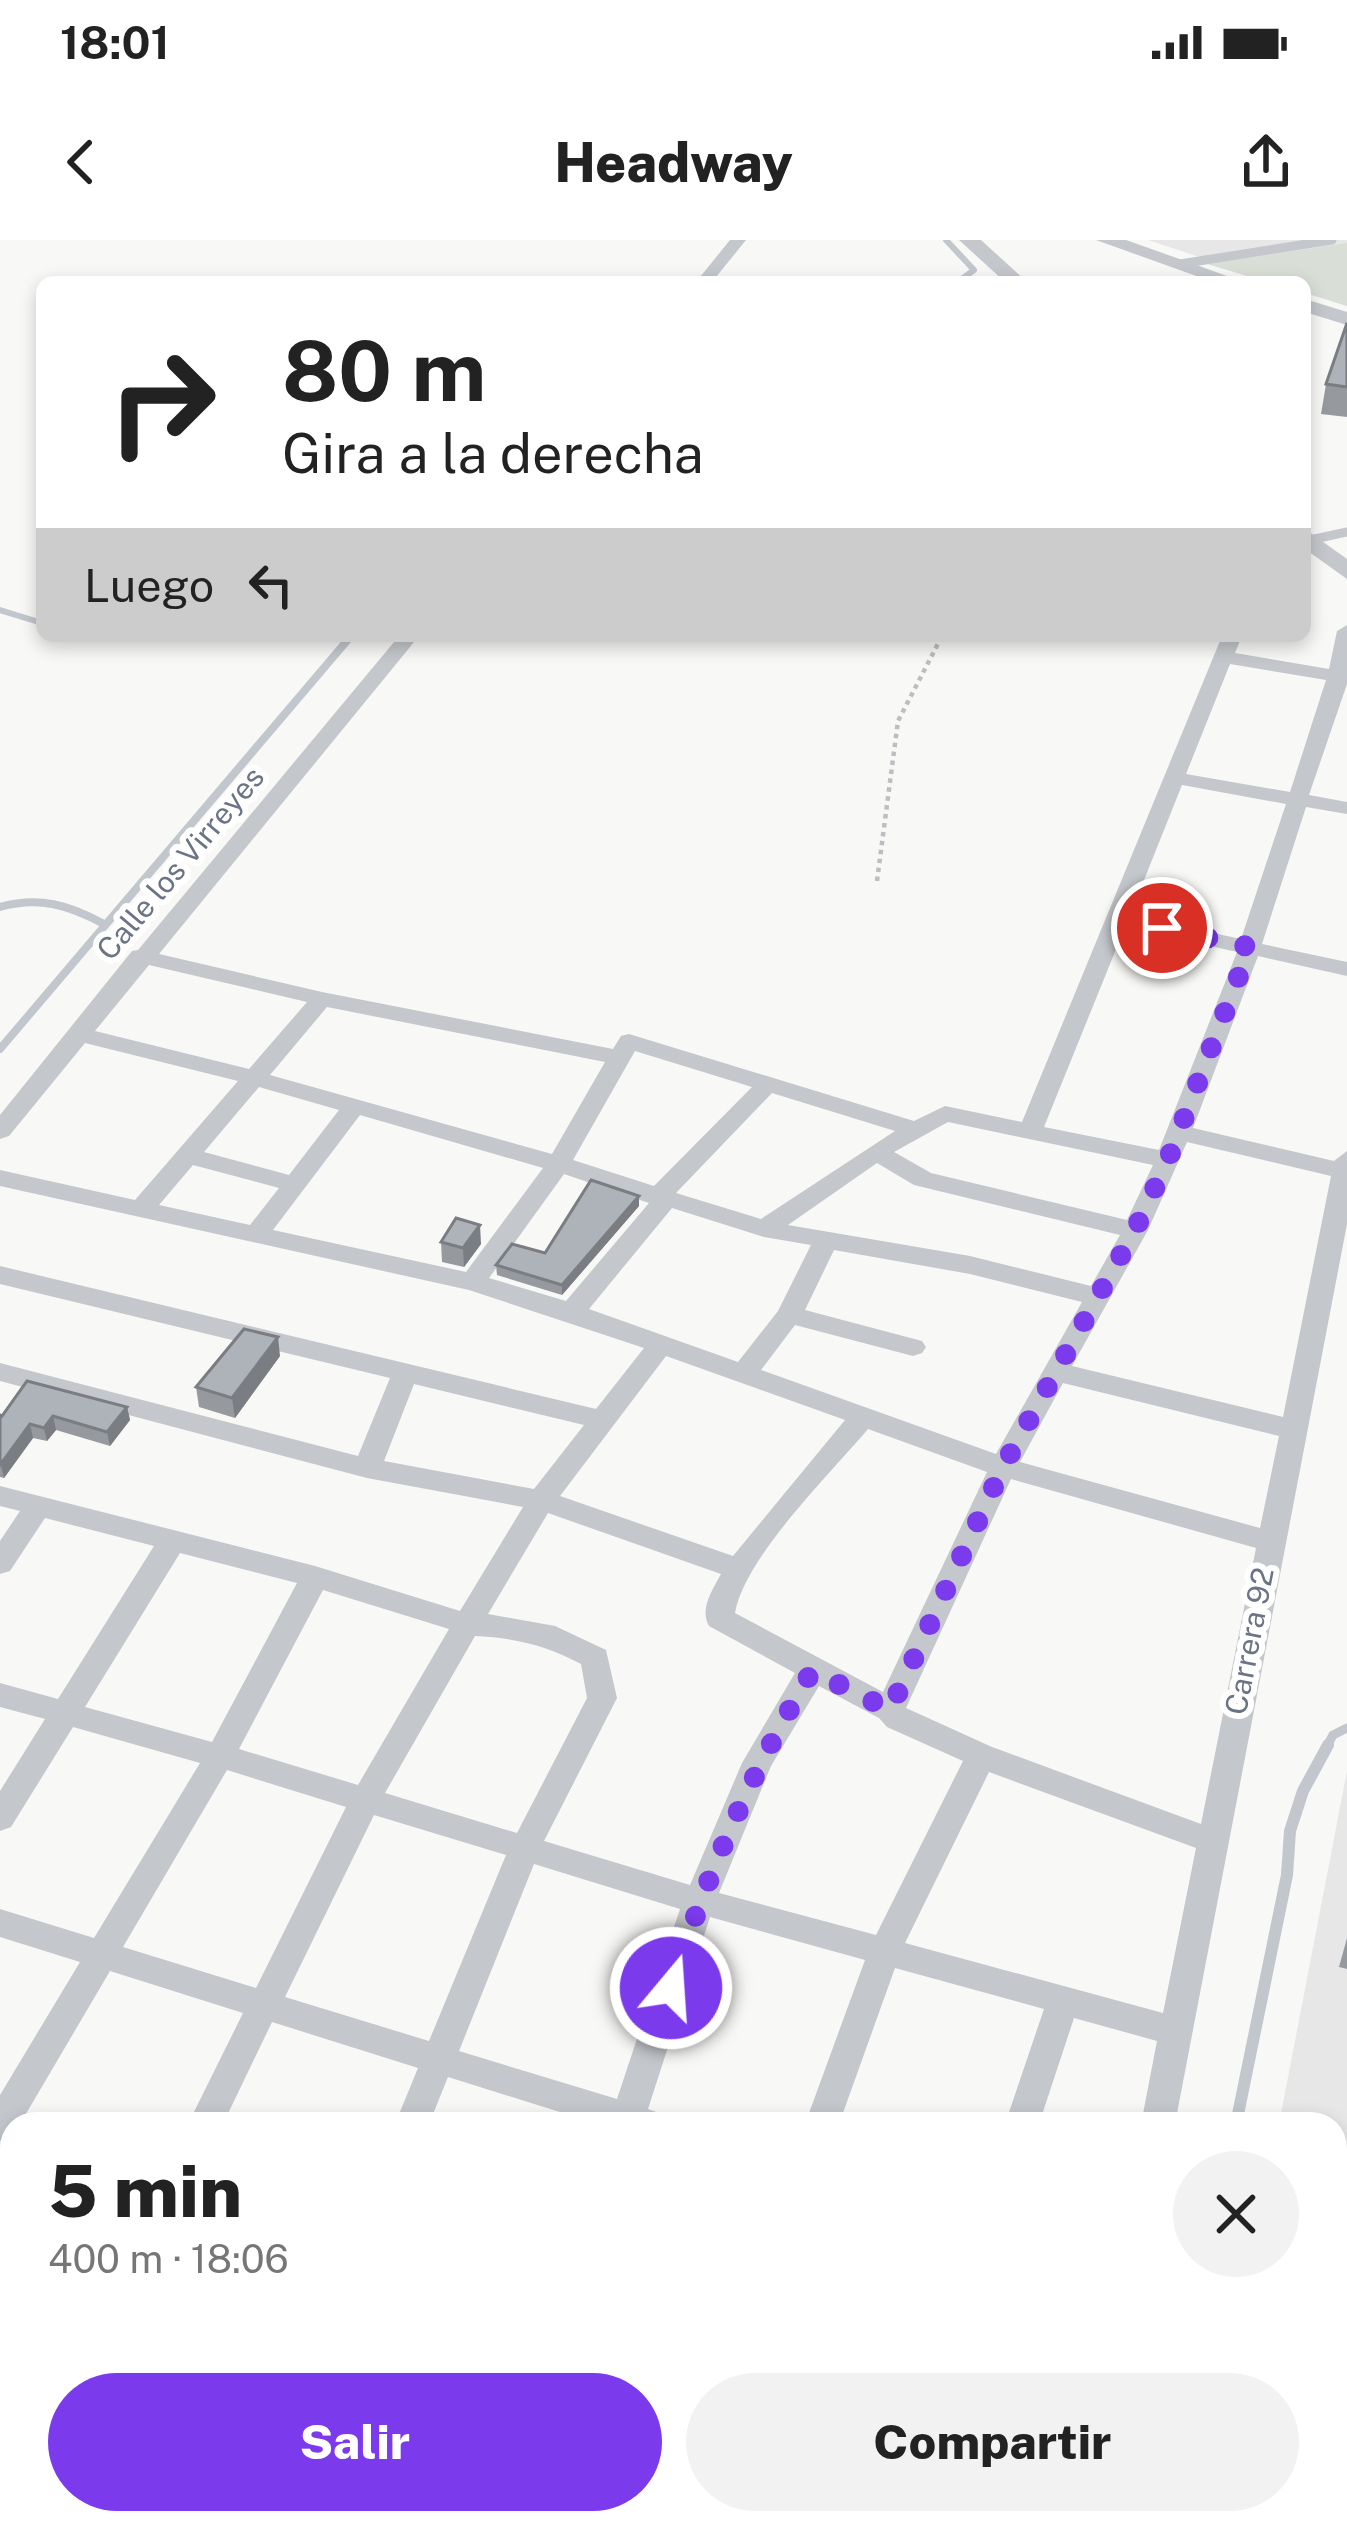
<!DOCTYPE html>
<html lang="es">
<head>
<meta charset="utf-8">
<style>
  body { margin:0; font-family:"Public Sans",sans-serif; background:#f2f2f2; color:#222; height:100vh; display:flex; flex-direction:column; font-size:45px; white-space:nowrap }
  * { box-sizing:border-box; margin:0 }
  p { font-size:39px; color:#767676 }
  .icon { flex:none; width:66px; height:66px; fill:none; stroke:currentColor; stroke-width:2; stroke-linecap:round; stroke-linejoin:round }
  .map { position:relative; flex:1; overflow:hidden }
  .details { position:absolute; left:0px; top:1872px; width:1347px; height:423px; display:flex; flex-direction:column; background:#fff; border-radius:36px 36px 0 0; box-shadow:0 6px 18px #0003 }
  .details>* { flex:none }
  .hud { position:absolute; left:36px; top:36px; width:1275px; height:366px; border-radius:18px; box-shadow:0 6px 18px #0003; background:#fff; color:#222; overflow:hidden }
  .pin { position:absolute; display:grid; place-items:center; width:102px; height:102px; color:#fff; margin:-51px; border:6px solid #fff; border-radius:50%; box-shadow:0 3px 12px #0007 }
  .me { position:absolute; width:132px; margin:-66px; rotate:18deg; stroke-linejoin:round; filter:drop-shadow(0 0 9px #0008) }
  .turn { display:flex; align-items:center; gap:42px; height:252px; padding:0 48px; font-size:54px }
  .turn .icon { width:156px; height:156px; stroke-width:2.5 }
  .turn b { display:block; font-size:84px; line-height:102px }
  .then { display:flex; align-items:center; height:114px; padding:0 48px; background:#0003; gap:24px; font-size:45px }
  .round { display:grid; place-items:center; flex:none; width:126px; height:126px; border-radius:63px; background:#f2f2f2 }
  .overview { display:flex; align-items:center; justify-content:space-between; height:204px; padding:0 48px }
  h1 { font-size:72px; font-weight:800; line-height:90px }
  .button { display:flex; gap:24px; margin-top:auto; padding:24px 48px }
  .button a { flex:1; height:138px; border-radius:72px; background:#7c3aed; color:#fff; font-size:48px; font-weight:800; line-height:138px; text-align:center }
  .button a+a { background:#f2f2f2; color:#222 }
  .status { display:flex; justify-content:space-between; align-items:center; height:84px; padding:0 60px; background:#fff; direction:ltr }
  .status svg { height:33px; fill:currentColor }
  header { display:flex; justify-content:space-between; align-items:center; height:156px; padding:0 48px; background:#fff; font-size:54px; font-weight:800 }
  .map>svg:first-child { display:block }
</style>
</head>
<body>
<div class="status"><b>18:01</b><svg viewBox="0 0 49 12"><path d="M0 12V9h3v3zM5 12V6h3v6zM10 12V3h3v9zM15 12V0h3v12zM26 1h20v11H26zM47 4h2v5h-2z"/></svg></div>
<header><svg class="icon" aria-label="back" viewBox="0 0 24 24"><path d="M15 5l-7 7 7 7"/></svg>Headway<svg class="icon" aria-label="share" viewBox="0 0 24 24"><path d="M12 15V3M7 8l5-5 5 5M5 13v7h14v-7"/></svg></header>
<div class="map">
<svg width="1347" height="2293" viewBox="0 0 1347 2293">
  <rect width="100%" height="100%" fill="#f8f8f6"/>
  <g fill="#e6e7e6">
    <path d="M 1148,0 L 1347,0 L 1347,66 L 1305,52 L 1305,42 L 1275,42 Z"/>
    <path d="M 1347,1531 L 1347,2293 L 1204,2293 L 1205,2283 L 1335,2283 L 1335,1884 L 1279,1884 Z"/>
  </g>
  <path fill="#d9dfd7" d="M 1347,3 L 1347,66 L 1305,53 L 1305,42 L 1267,42 L 1207,24 Z"/>
  <g fill="none" stroke-linecap="round" stroke-linejoin="round">
    <g stroke="#c1c7cd" stroke-width="6">
      <path d="M 946,0 L 974,30 L 958,42"/>
      <path d="M 0,370 L 42,383"/>
    </g>
    <g stroke="#c1c7cd" stroke-width="8">
      <path d="M 0,667 C 39,656 69,665 104,684"/>
      <path d="M 0,809 L 351,396"/>
    </g>
    <path stroke="#c1c7cd" stroke-width="9" d="M 1326,1508 L 1333,1495 L 1347,1488"/>
    <g stroke="#c1c7cd" stroke-width="12">
      <path d="M 1236,1884 L 1287,1635 L 1290,1591 L 1303,1551 L 1328,1505"/>
      <path d="M 1154,2293 L 1156,2283"/>
    </g>
    <path stroke="#bcbec1" stroke-width="4.5" stroke-dasharray="4.5 4.5" stroke-linecap="butt" d="M 877,641 L 898,481 L 942,396"/>
    <g stroke="#c4c7cb" stroke-width="9">
      <path d="M 1180,24 L 1332,0"/>
      <path d="M 1310,300 L 1347,292"/>
    </g>
    <g stroke="#c4c7cb" stroke-width="16">
      <path d="M 1335,2170 L 1347,2132"/>
      <path d="M 1309,2293 L 1311,2283"/>
    </g>
    <g fill="#c4c7cb" fill-rule="evenodd">
      <path d="M 730,0 L 746,0 L 712,42 L 696,42 Z"/>
      <path d="M 1347,385 L 1347,444 L 1309,555 L 1347,562 L 1347,574 L 1306,567 L 1262,704 L 1347,722 L 1347,736 L 1258,716 L 1193,888 L 1334,921 L 1347,911 L 1347,984 L 1175,1884 L 1141,1884 L 1157,1801 L 1074,1778 L 1039,1884 L 1005,1884 L 1044,1769 L 895,1728 L 839,1884 L 805,1884 L 865,1720 L 710,1677 L 648,1869 L 659,1873 L 664,1884 L 598,1884 L 448,1837 L 429,1884 L 395,1884 L 418,1828 L 272,1782 L 223,1884 L 188,1884 L 243,1773 L 110,1731 L 20,1884 L 12,1884 L 12,1897 L 0,1901 L 0,1855 L 80,1722 L 0,1697 L 0,1669 L 94,1698 L 200,1523 L 73,1487 L 11,1587 L 0,1591 L 0,1551 L 45,1479 L 0,1467 L 0,1443 L 58,1459 L 154,1306 L 45,1278 L 10,1331 L 0,1334 L 0,1301 L 20,1271 L 0,1266 L 0,1246 L 315,1326 L 460,1371 L 523,1267 L 367,1238 L 0,1141 L 0,1123 L 358,1216 L 390,1138 L 0,1044 L 0,1026 L 596,1169 L 644,1108 L 469,1050 L 0,946 L 0,930 L 135,960 L 238,841 L 85,803 L 9,896 L 0,899 L 0,875 L 132,711 L 138,710 L 399,396 L 419,396 L 159,714 L 322,752 L 613,809 L 621,796 L 629,794 L 914,881 L 945,866 L 1022,882 L 1222,396 L 1242,396 L 1235,413 L 1329,429 L 1337,391 ZM 1230,424 L 1326,440 L 1290,552 L 1186,534 ZM 1182,545 L 1286,564 L 1241,699 L 1130,675 ZM 1125,687 L 1237,712 L 1159,910 L 1044,887 ZM 149,725 L 307,762 L 249,829 L 95,791 ZM 327,767 L 605,822 L 552,914 L 270,835 ZM 635,811 L 752,847 L 654,946 L 573,920 ZM 259,847 L 339,870 L 289,935 L 204,912 ZM 772,853 L 895,891 L 761,979 L 676,953 ZM 360,875 L 543,928 L 466,1032 L 273,990 ZM 948,882 L 1153,925 L 1127,980 L 931,933 L 894,912 ZM 1187,902 L 1331,936 L 1283,1177 L 1072,1126 L 1148,990 ZM 877,923 L 914,945 L 1120,995 L 1091,1046 L 970,1016 L 788,985 ZM 193,925 L 279,948 L 250,985 L 159,965 ZM 564,934 L 649,963 L 566,1061 L 489,1038 ZM 672,968 L 764,997 L 811,1005 L 778,1071 L 738,1122 L 589,1069 ZM 834,1010 L 970,1034 L 1082,1062 L 996,1214 L 761,1130 L 795,1085 L 913,1116 L 922,1113 L 926,1107 L 922,1101 L 805,1070 ZM 666,1116 L 845,1180 L 733,1316 L 560,1256 ZM 1063,1143 L 1279,1196 L 1260,1288 L 1020,1222 ZM 414,1144 L 584,1185 L 534,1249 L 384,1221 ZM 868,1189 L 987,1232 L 883,1452 L 735,1373 C 744,1318 831,1233 868,1189 ZM 1011,1239 L 1256,1308 L 1201,1584 L 992,1507 L 906,1468 ZM 548,1273 L 721,1334 C 713,1349 699,1369 709,1386 L 795,1433 L 742,1523 L 690,1645 L 544,1601 L 617,1458 L 606,1410 L 555,1386 L 488,1374 ZM 180,1313 L 297,1343 L 212,1502 L 85,1467 ZM 323,1350 L 449,1389 L 358,1545 L 239,1509 ZM 475,1396 C 516,1398 545,1405 581,1424 L 587,1458 L 517,1593 L 385,1553 ZM 819,1446 L 879,1478 L 887,1487 L 963,1521 L 876,1695 L 719,1653 L 771,1526 ZM 227,1530 L 346,1567 L 256,1748 L 123,1707 ZM 989,1532 L 1196,1608 L 1163,1773 L 905,1703 ZM 374,1575 L 506,1615 L 429,1801 L 285,1757 ZM 534,1624 L 680,1669 L 617,1859 L 459,1811 Z"/>
      <path d="M 12,2236 L 12,2283 L 18,2283 L 14,2292 L 0,2293 L 0,2241 Z"/>
      <path d="M 210,2283 L 248,2283 L 244,2293 L 206,2293 Z"/>
      <path d="M 434,2283 L 473,2283 L 469,2293 L 430,2293 Z"/>
      <path d="M 654,2283 L 692,2283 L 688,2293 L 650,2293 Z"/>
      <path d="M 870,2283 L 908,2283 L 905,2293 L 867,2293 Z"/>
      <path d="M 1057,2283 L 1095,2283 L 1092,2293 L 1054,2293 Z"/>
    </g>
    <g fill="#c4c7cb" fill-rule="evenodd">
      <path d="M 959,0 L 981,0 L 1027,42 L 1005,42 Z"/>
      <path d="M 1096,0 L 1126,0 L 1244,42 L 1213,42 Z"/>
      <path d="M 1305,59 L 1347,72 L 1347,85 L 1305,72 Z"/>
      <path d="M 1305,289 L 1347,319 L 1347,339 L 1305,309 Z"/>
    </g>
  </g>
  <g fill="#969a9f">
    <path d="M 1347,83 L 1347,177 L 1321,174 L 1326,144 Z"/>
    <path d="M 639,966 L 562,1055 L 497,1035 L 496,1025 L 545,1013 Z"/>
    <path d="M 441,1002 L 481,1004 L 464,1027 L 442,1022 Z"/>
    <path d="M 280,1116 L 235,1178 L 199,1167 L 196,1147 Z"/>
    <path d="M 127,1167 L 130,1180 L 110,1206 L 56,1190 L 47,1201 L 33,1198 L 4,1238 L 0,1237 L 0,1175 Z"/>
    <path d="M 1347,1698 L 1347,1729 L 1339,1727 Z"/>
  </g>
  <g fill="#7a7d82">
    <path d="M 639,956 L 639,966 L 562,1055 L 562,1045 Z"/>
    <path d="M 480,985 L 481,1004 L 464,1027 L 463,1008 Z"/>
    <path d="M 278,1097 L 280,1116 L 235,1178 L 232,1158 Z"/>
    <path d="M 127,1167 L 130,1180 L 110,1206 L 107,1192 Z"/>
    <path d="M 53,1176 L 56,1190 L 47,1201 L 44,1188 Z"/>
    <path d="M 30,1184 L 33,1198 L 4,1238 L 1,1225 Z"/>
  </g>
  <g fill="#aeb3b9" stroke="#7a7d82" stroke-width="3">
    <path d="M 1347,83 L 1347,147 L 1326,144 Z"/>
    <path d="M 591,940 L 639,956 L 562,1045 L 496,1025 L 512,1004 L 545,1013 Z"/>
    <path d="M 456,978 L 480,985 L 463,1008 L 441,1002 Z"/>
    <path d="M 244,1089 L 278,1097 L 232,1158 L 196,1147 Z"/>
    <path d="M 27,1141 L 127,1167 L 107,1192 L 53,1176 L 44,1188 L 30,1184 L 0,1225 L 0,1175 L 2,1176 Z"/>
  </g>
  <g fill="none" stroke-linecap="round" stroke-linejoin="round">
    <path stroke="#7c3aed" stroke-width="21" stroke-dasharray="0 37.8" d="M 671,1748 C 708,1632 750,1535 812,1431 L 890,1470 L 1003,1227 L 1135,990 L 1168,920 L 1250,707 L 1162,688"/>
  </g>
  <g text-anchor="middle" dominant-baseline="central" stroke-width="12" stroke-linejoin="round" paint-order="stroke">
    <g font-size="30" fill="#6a7484" stroke="#fff">
      <text transform="translate(180 623) rotate(-50)">Calle los Virreyes</text>
      <text transform="translate(1249 1401) rotate(-79)">Carrera 92</text>
    </g>
  </g>
</svg>
<div class="pin" style="left:1162px;top:688px;background:#d93025"><svg class="icon" aria-label="arrive" viewBox="0 0 24 24"><path d="M6 21V4h12l-3 4 3 4H6"/></svg></div>
<svg class="me" style="left:671px;top:1748px" viewBox="-20 -20 40 40"><circle r="17" fill="#7c3aed" stroke="#fff" stroke-width="3"/><path d="M0-11L8 9 0 5-8 9z" fill="#fff"/></svg>
<div class="hud">
<div class="turn"><svg class="icon" aria-label="right" viewBox="0 0 24 24"><path d="M7 20v-9h11M14 6l5 5-5 5"/></svg><div><b>80 m</b>Gira a la derecha</div></div>
<div class="then">Luego<svg class="icon" aria-label="left" viewBox="0 0 24 24"><path d="M17 20v-9H6M10 6l-5 5 5 5"/></svg></div>
</div>
<section class="details">
<div class="overview"><div><h1>5 min</h1><p>400 m · 18:06</p></div><a class="round"><svg class="icon" aria-label="close" viewBox="0 0 24 24"><path d="M6 6l12 12M18 6L6 18"/></svg></a></div>
<div class="button"><a>Salir</a><a>Compartir</a></div>
</section>
</div>
</body>
</html>
